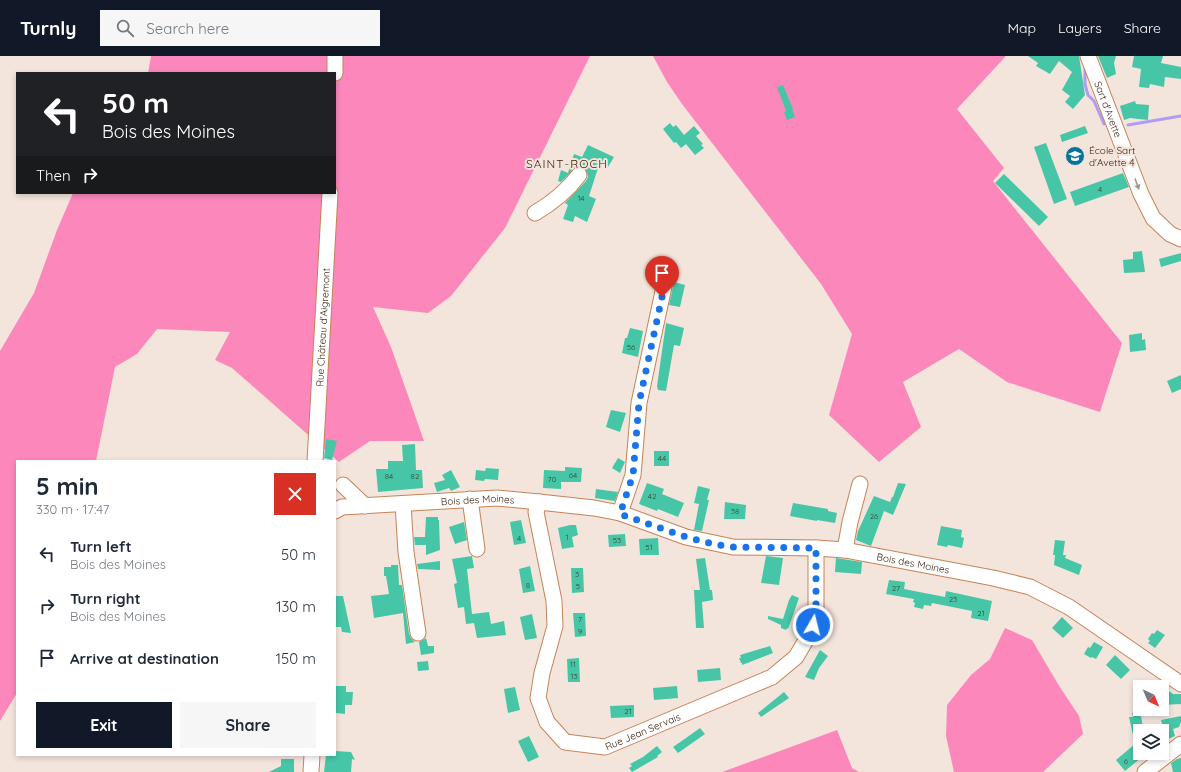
<!DOCTYPE html>
<html lang="en">
<head>
<meta charset="utf-8">
<style>
  body { margin:0; font-family:Quicksand,sans-serif; background:#f6f6f7; color:#1f2937; height:100vh; display:flex; flex-direction:column; font-size:15px; white-space:nowrap }
  * { box-sizing:border-box; margin:0 }
  p { font-size:13px; color:#747a83 }
  .icon { flex:none; width:22px; height:22px; fill:none; stroke:currentColor; stroke-width:2; stroke-linecap:round; stroke-linejoin:round }
  .map { position:relative; flex:1; overflow:hidden }
  .details { position:absolute; left:16px; top:404px; width:320px; height:296px; display:flex; flex-direction:column; background:#fff; border-radius:0px; box-shadow:0 2px 6px #0003 }
  .details>* { flex:none }
  .top-card { position:absolute; left:16px; top:16px; width:320px; height:122px; border-radius:0px; box-shadow:0 2px 6px #0003; background:#202124; color:#fff; overflow:hidden }
  .needle { width:26px; rotate:136deg }
  .tools { position:absolute; left:1133px; top:624px; display:grid; gap:8px }
  .tools a { display:grid; place-items:center; width:36px; height:36px; border-radius:0px; background:#fff; box-shadow:0 2px 6px #0003; font-size:20px }
  .pin { position:absolute; display:grid; place-items:center; width:34px; height:34px; color:#fff; margin:-41px -17px; border-radius:50% 50% 50% 0; rotate:-45deg; box-shadow:0 0 4px #0007 }
  .pin .icon { rotate:45deg }
  .me { position:absolute; width:44px; margin:-22px; rotate:8deg; stroke-linejoin:round; filter:drop-shadow(0 0 3px #0008) }
  .turn { display:flex; align-items:center; gap:14px; height:84px; padding:0 20px; font-size:18px }
  .turn .icon { width:52px; height:52px; stroke-width:2.5 }
  .turn b { display:block; font-size:28px; line-height:34px }
  .then { display:flex; align-items:center; height:38px; padding:0 20px; background:#0003; gap:8px; font-size:15px }
  .round { display:grid; place-items:center; flex:none; width:42px; height:42px; border-radius:0px; background:#f6f6f7 }
  .head { display:flex; align-items:center; justify-content:space-between; height:68px; padding:0 20px }
  h1 { font-size:24px; font-weight:800; line-height:30px }
  .button { display:flex; gap:8px; margin-top:auto; padding:8px 20px }
  .button a { flex:1; height:46px; border-radius:0px; background:#111827; color:#fff; font-size:16px; font-weight:800; line-height:46px; text-align:center }
  .button a+a { background:#f6f6f7; color:#1f2937 }
  ul { padding:0; list-style:none }
  li { display:flex; align-items:center; gap:12px; height:52px; padding:0 20px }
  li div { flex:1 }
  li b { display:block; font-size:15px }
  li em { font-style:normal }
  header { display:flex; align-items:center; gap:24px; box-sizing:border-box; height:56px; padding:0 20px; background:#111827; color:#fff }
  header strong { font-size:19px }
  nav { display:flex; gap:22px; margin-inline-start:auto; font-size:14px }
  .search { width:280px; height:36px; background:#f6f6f7; display:flex; align-items:center; gap:10px; box-sizing:border-box; padding:0 14px; border-radius:0px; color:#747a83; font-size:15px }
  .map>svg:first-child { display:block }
</style>
</head>
<body>
<header>
<strong>Turnly</strong>
<div class="search"><svg class="icon" aria-label="search" viewBox="0 0 24 24"><circle cx="10" cy="10" r="6"/><path d="M15 15l6 6"/></svg>Search here</div>
<nav><a>Map</a><a>Layers</a><a>Share</a></nav>
</header>
<div class="map">
<svg width="1181" height="716" viewBox="0 0 1181 716">
  <rect width="100%" height="100%" fill="#f4e5dc"/>
  <g fill="#fc88bb">
    <path d="M 151,0 L 590,0 L 505,172 L 451,240 L 428,257 L 373,251 L 391,291 L 424,385 L 370,385 L 339,406 L 232,312 L 215,304 L 230,276 L 157,273 L 137,298 L 115,311 L 96,405 L 17,405 L 17,637 L 0,665 L 0,295 L 34,237 L 57,174 L 73,137 L 335,137 L 335,17 L 148,17 Z"/>
    <path d="M 653,0 L 1006,0 L 957,53 L 1004,112 L 993,125 L 1122,287 L 1100,356 L 1007,326 L 959,293 L 903,326 L 921,371 L 879,406 L 829,359 L 852,278 L 821,228 L 682,48 L 667,26 Z"/>
    <path d="M 1005,572 L 1032,584 L 1058,628 L 1079,660 L 1083,678 L 1043,716 L 954,716 L 946,680 L 947,649 L 971,619 L 990,603 Z"/>
    <path d="M 837,674 L 852,712 L 859,716 L 722,716 Z"/>
  </g>
  <g fill="none" stroke-linecap="round" stroke-linejoin="round">
    <g stroke="#b09df1" stroke-width="3">
      <path d="M 1085,13 L 1085,28 L 1088,39 L 1094,45 L 1104,68"/>
      <path d="M 1128,69 L 1181,60"/>
    </g>
  </g>
  <g fill="#46c6a7">
    <path d="M 1028,0 L 1079,0 L 1085,39 L 1073,53 L 1065,46 L 1070,40 L 1062,34 L 1072,16 L 1059,5 L 1050,18 L 1036,10 L 1038,7 Z"/>
    <path d="M 1098,0 L 1116,0 L 1114,7 L 1116,18 L 1107,22 Z"/>
    <path d="M 1134,0 L 1163,0 L 1161,7 L 1181,11 L 1181,23 L 1165,21 L 1164,31 L 1150,28 L 1149,32 L 1139,31 L 1141,13 L 1132,11 Z"/>
    <path d="M 783,29 L 793,53 L 792,53 L 795,61 L 787,64 L 784,56 L 786,55 L 777,31 Z"/>
    <path d="M 1135,45 L 1136,48 L 1149,49 L 1148,64 L 1130,62 L 1124,64 L 1120,50 Z"/>
    <path d="M 670,67 L 673,71 L 676,69 L 684,79 L 694,70 L 700,77 L 696,80 L 703,88 L 701,89 L 704,92 L 695,99 L 686,88 L 681,92 L 676,86 L 674,87 L 663,73 Z"/>
    <path d="M 1085,70 L 1088,77 L 1062,86 L 1060,79 Z"/>
    <path d="M 1046,87 L 1067,143 L 1054,148 L 1034,91 Z"/>
    <path d="M 588,89 L 614,101 L 608,111 L 600,106 L 589,140 L 596,143 L 587,166 L 575,160 L 573,166 L 563,163 L 568,149 L 565,147 L 586,125 L 588,121 L 587,116 L 584,112 L 580,110 L 576,111 L 561,126 L 558,125 L 561,114 L 568,117 L 574,98 L 582,101 Z"/>
    <path d="M 1123,117 L 1129,131 L 1075,150 L 1070,136 Z"/>
    <path d="M 1004,118 L 1048,161 L 1039,170 L 995,127 Z"/>
    <path d="M 1142,195 L 1145,216 L 1124,217 L 1123,204 L 1133,203 L 1133,196 Z"/>
    <path d="M 1181,197 L 1181,205 L 1161,211 L 1159,203 Z"/>
    <path d="M 674,226 L 685,229 L 680,251 L 669,249 Z"/>
    <path d="M 666,267 L 684,272 L 680,290 L 674,289 L 666,335 L 658,334 L 657,330 Z"/>
    <path d="M 630,272 L 643,275 L 638,301 L 622,297 L 625,282 L 627,282 Z"/>
    <path d="M 1142,277 L 1142,284 L 1145,283 L 1146,294 L 1130,296 L 1129,279 Z"/>
    <path d="M 1181,319 L 1181,333 L 1172,337 L 1167,325 Z"/>
    <path d="M 611,354 L 626,357 L 620,376 L 606,371 Z"/>
    <path d="M 326,383 L 337,385 L 332,404 L 324,402 Z"/>
    <path d="M 415,388 L 416,414 L 422,414 L 423,432 L 378,436 L 376,413 L 388,413 L 388,405 L 403,405 L 402,389 Z"/>
    <rect x="654" y="395" width="15" height="15"/>
    <path d="M 618,402 L 625,406 L 620,417 L 612,412 Z"/>
    <path d="M 565,411 L 582,412 L 581,426 L 561,426 L 561,433 L 543,432 L 544,414 L 565,415 Z"/>
    <path d="M 486,412 L 499,413 L 498,424 L 485,423 L 484,425 L 475,424 L 476,414 L 485,415 Z"/>
    <path d="M 451,414 L 460,431 L 451,435 L 449,432 L 437,436 L 434,427 L 445,424 L 442,419 Z"/>
    <path d="M 647,427 L 664,433 L 662,438 L 684,447 L 678,461 L 658,453 L 657,455 L 639,448 Z"/>
    <path d="M 898,427 L 906,428 L 893,459 L 884,455 L 871,490 L 856,484 L 858,475 L 874,440 L 890,446 L 892,441 L 893,441 Z"/>
    <path d="M 698,430 L 710,433 L 707,444 L 709,444 L 702,475 L 694,474 L 699,448 L 694,447 Z"/>
    <path d="M 596,433 L 618,436 L 615,445 L 595,442 Z"/>
    <path d="M 725,446 L 746,449 L 745,463 L 724,463 Z"/>
    <path d="M 793,447 L 828,453 L 828,455 L 837,457 L 835,467 L 817,464 L 817,465 L 790,460 Z"/>
    <path d="M 426,461 L 438,461 L 438,464 L 439,464 L 440,494 L 426,499 L 426,489 L 415,489 L 414,481 L 425,481 Z"/>
    <path d="M 521,464 L 526,487 L 514,489 L 510,466 Z"/>
    <path d="M 464,466 L 467,484 L 455,488 L 449,471 Z"/>
    <path d="M 570,469 L 576,469 L 578,479 L 572,481 L 574,491 L 562,493 L 558,472 Z"/>
    <path d="M 941,470 L 962,474 L 961,481 L 964,482 L 962,492 L 948,489 L 947,491 L 937,489 Z"/>
    <path d="M 625,478 L 626,490 L 609,491 L 608,479 Z"/>
    <path d="M 658,482 L 659,499 L 640,499 L 639,483 Z"/>
    <path d="M 1055,484 L 1065,485 L 1063,499 L 1066,499 L 1065,502 L 1082,509 L 1079,519 L 1054,509 L 1055,499 L 1053,499 Z"/>
    <path d="M 472,500 L 474,512 L 467,513 L 472,558 L 489,556 L 491,568 L 504,565 L 506,579 L 477,582 L 474,567 L 466,568 L 464,551 L 458,552 L 454,528 L 457,527 L 452,503 Z"/>
    <path d="M 766,500 L 783,502 L 779,529 L 761,527 Z"/>
    <path d="M 705,502 L 710,534 L 712,534 L 713,544 L 702,546 L 704,572 L 696,572 L 694,534 L 700,534 L 696,503 Z"/>
    <path d="M 836,502 L 862,506 L 861,518 L 835,516 Z"/>
    <path d="M 440,505 L 440,514 L 418,513 L 417,508 Z"/>
    <path d="M 391,509 L 398,509 L 399,529 L 402,529 L 409,578 L 411,582 L 415,586 L 406,588 L 403,557 L 374,562 L 371,540 L 389,538 L 386,520 L 384,520 L 384,511 L 391,511 Z"/>
    <path d="M 530,510 L 535,535 L 523,537 L 519,513 Z"/>
    <path d="M 571,512 L 583,512 L 584,536 L 572,537 Z"/>
    <path d="M 889,524 L 905,526 L 904,533 L 945,541 L 946,535 L 992,545 L 988,565 L 971,562 L 972,555 L 932,547 L 931,550 L 924,549 L 923,553 L 914,551 L 915,547 L 913,546 L 914,543 L 886,538 Z"/>
    <path d="M 792,539 L 799,542 L 788,573 L 787,572 L 786,574 L 781,572 L 781,569 L 768,563 L 768,560 L 783,563 L 789,544 Z"/>
    <path d="M 335,540 L 343,540 L 351,577 L 342,576 L 341,571 L 335,571 Z"/>
    <path d="M 573,557 L 585,557 L 586,580 L 575,581 Z"/>
    <path d="M 532,558 L 537,582 L 525,584 L 520,561 Z"/>
    <path d="M 1062,561 L 1073,572 L 1063,582 L 1052,572 Z"/>
    <path d="M 1157,574 L 1165,579 L 1155,592 L 1148,587 L 1150,585 L 1148,583 L 1152,577 L 1154,578 Z"/>
    <path d="M 426,582 L 428,590 L 434,590 L 434,597 L 421,599 L 419,586 Z"/>
    <path d="M 1094,586 L 1103,591 L 1096,603 L 1092,601 L 1091,602 L 1084,598 L 1088,591 L 1090,592 Z"/>
    <path d="M 770,590 L 773,597 L 742,609 L 742,607 L 741,607 L 739,602 L 741,602 L 740,599 Z"/>
    <path d="M 820,594 L 828,600 L 819,612 L 814,624 L 805,621 Z"/>
    <path d="M 1115,599 L 1130,614 L 1121,623 L 1106,609 Z"/>
    <path d="M 579,602 L 580,626 L 568,626 L 567,603 Z"/>
    <path d="M 428,605 L 429,614 L 418,615 L 417,606 Z"/>
    <path d="M 720,612 L 721,624 L 698,626 L 697,614 Z"/>
    <path d="M 336,630 L 346,630 L 346,636 L 353,636 L 352,649 L 345,649 L 345,658 L 336,657 L 336,653 L 335,653 Z"/>
    <path d="M 677,630 L 678,642 L 654,644 L 653,632 Z"/>
    <path d="M 1162,630 L 1173,638 L 1181,638 L 1181,648 L 1162,649 Z"/>
    <path d="M 515,631 L 520,654 L 508,657 L 504,633 Z"/>
    <path d="M 784,636 L 789,642 L 761,661 L 758,657 Z"/>
    <path d="M 634,649 L 634,661 L 611,662 L 610,650 Z"/>
    <path d="M 1140,655 L 1143,671 L 1140,675 L 1140,697 L 1147,697 L 1125,715 L 1116,704 L 1135,688 L 1129,661 L 1133,661 L 1132,657 Z"/>
    <path d="M 1181,660 L 1181,666 L 1179,671 L 1173,673 L 1175,680 L 1166,684 L 1161,664 Z"/>
    <path d="M 700,672 L 705,678 L 678,697 L 673,691 L 686,682 Z"/>
    <path d="M 529,680 L 539,701 L 528,706 L 518,685 Z"/>
    <path d="M 657,690 L 662,696 L 657,700 L 658,701 L 632,716 L 629,712 L 632,710 L 630,708 L 643,701 Z"/>
    <path d="M 335,695 L 351,696 L 355,704 L 352,703 L 351,716 L 324,716 L 326,699 L 335,699 Z"/>
    <path d="M 1181,702 L 1181,716 L 1173,716 L 1171,707 L 1177,703 Z"/>
    <path d="M 281,703 L 294,703 L 294,716 L 269,716 L 281,710 Z"/>
  </g>
  <g fill="none" stroke-linecap="round" stroke-linejoin="round">
    <g stroke="#c68356" stroke-width="17">
      <g id="minor">
        <path id="s1" d="M 1088,0 L 1141,138 L 1153,162 L 1170,178 L 1181,183"/>
        <path d="M 335,17 L 335,0"/>
        <path d="M 535,157 C 552,147 567,135 579,119"/>
        <path id="s2" d="M 315,405 L 330,137"/>
        <path d="M 343,429 L 365,450"/>
        <path d="M 470,443 L 477,493"/>
        <path id="s3" d="M 539,446 L 536,456 L 554,545 L 555,570 L 542,617 L 538,642 L 547,666 L 565,686 L 605,691 L 772,621 L 796,601 L 806,584 L 813,569 L 816,553 L 816,492"/>
        <path d="M 403,448 L 406,496 L 418,577"/>
        <path id="s4" d="M 335,455 L 342,451 L 497,442 L 539,446 L 594,452 L 620,457 L 686,481 L 733,491 L 816,492 L 845,494 L 993,522 L 1030,531 L 1069,551 L 1181,628"/>
        <path d="M 620,457 L 633,419 L 639,347 L 665,226"/>
        <path d="M 845,494 L 850,466 L 860,428"/>
        <path d="M 311,716 L 312,699"/>
        <path d="M 1145,716 L 1181,688"/>
      </g>
    </g>
    <use href="#minor" stroke="#fff" stroke-width="15"/>
  </g>
  <defs><path id="oneway-solid" d="M-6-.8H1V-3.2L6.5 0L1 3.2V.8H-6Z"/></defs>
  <use fill="#a59991" href="#oneway-solid" transform="translate(1137 128) rotate(70)"/>
  <g fill="none" stroke-linecap="round" stroke-linejoin="round">
    <path stroke="#1a73e8" stroke-width="7" stroke-dasharray="0 12.6" d="M 662,241 L 639,347 L 633,419 L 620,458 L 686,481 L 713,488 L 733,491 L 816,492 L 816,553 L 813,569"/>
  </g>
  <defs>
    <g id="school-disc" transform="scale(1)"><circle r="9.5" fill="#04739e" stroke="#f4e5dc"/><path d="M0-5L7-2L0 1L-7-2ZM-4 1L0 2.5L4 1V4Q0 6-4 4Z" fill="#fff"/></g>
  </defs>
  <g fill-rule="evenodd">
    <use href="#school-disc" x="1075" y="100"/>
  </g>
  <g text-anchor="middle" dominant-baseline="central" stroke-width="4" stroke-linejoin="round" paint-order="stroke">
    <g font-size="8" fill="#3b4731">
      <text x="1100" y="133">4</text>
      <text x="581" y="142">14</text>
      <text x="631" y="291">56</text>
      <text x="662" y="402">44</text>
      <text x="573" y="419">64</text>
      <text x="389" y="420">84</text>
      <text x="415" y="420">82</text>
      <text x="552" y="423">70</text>
      <text x="652" y="440">42</text>
      <text x="735" y="455">38</text>
      <text x="874" y="460">26</text>
      <text x="567" y="481">1</text>
      <text x="519" y="482">4</text>
      <text x="617" y="484">53</text>
      <text x="649" y="491">51</text>
      <text x="577" y="518">3</text>
      <text x="528" y="529">8</text>
      <text x="578" y="530">5</text>
      <text x="896" y="532">27</text>
      <text x="953" y="543">23</text>
      <text x="981" y="557">21</text>
      <text x="580" y="563">7</text>
      <text x="580" y="575">9</text>
      <text x="573" y="608">11</text>
      <text x="574" y="620">13</text>
      <text x="628" y="655">21</text>
      <text x="1126" y="705">6</text>
    </g>
    <g font-size="10" fill="#371d0a" stroke="#f4e5dc">
      <text stroke="none"><textPath href="#s1" startOffset="57">Sart d'Avette</textPath></text>
      <text stroke="none"><textPath href="#s2" startOffset="134">Rue Château d'Aigremont</textPath></text>
      <text stroke="none"><textPath href="#s4" startOffset="144">Bois des Moines</textPath></text>
      <text stroke="none"><textPath href="#s4" startOffset="587">Bois des Moines</textPath></text>
      <text stroke="none"><textPath href="#s3" startOffset="334">Rue Jean Servais</textPath></text>
    </g>
    <g font-size="10" fill="#371d0a" stroke="#f4e5dc" text-anchor="start">
      <text x="1089" y="94">École Sart<tspan x="1089" dy="12">d'Avette 4</tspan></text>
    </g>
    <g font-size="12" letter-spacing="1" fill="#371d0a" stroke="#f4e5dc">
      <text x="567" y="107">SAINT-ROCH</text>
    </g>
  </g>
</svg>
<div class="tools">
<a><svg class="needle" viewBox="-14 -14 28 28"><path d="M0-13l5 13h-10z" fill="#e53935"/><path d="M0 13l5-13h-10z" fill="#747a83"/></svg></a>
<a><svg class="icon" aria-label="layers" viewBox="0 0 24 24"><path d="M12 4l9 5-9 5-9-5zM3 14l9 5 9-5"/></svg></a>
</div>
<div class="pin" style="left:662px;top:241px;background:#d93025"><svg class="icon" aria-label="arrive" viewBox="0 0 24 24"><path d="M6 21V4h12l-3 4 3 4H6"/></svg></div>
<svg class="me" style="left:813px;top:569px" viewBox="-20 -20 40 40"><circle r="17" fill="#1a73e8" stroke="#fff" stroke-width="3"/><path d="M0-11L8 9 0 5-8 9z" fill="#fff"/></svg>
<div class="top-card">
<div class="turn"><svg class="icon" aria-label="left" viewBox="0 0 24 24"><path d="M17 20v-9H6M10 6l-5 5 5 5"/></svg><div><b>50 m</b>Bois des Moines</div></div>
<div class="then">Then<svg class="icon" aria-label="right" viewBox="0 0 24 24"><path d="M7 20v-9h11M14 6l5 5-5 5"/></svg></div>
</div>
<section class="details">
<div class="head"><div><h1>5 min</h1><p>330 m · 17:47</p></div><a class="round" style="background:#d93025;color:#fff"><svg class="icon" aria-label="close" viewBox="0 0 24 24"><path d="M6 6l12 12M18 6L6 18"/></svg></a></div>
<ul>
<li><svg class="icon" aria-label="left" viewBox="0 0 24 24"><path d="M17 20v-9H6M10 6l-5 5 5 5"/></svg><div><b>Turn left</b><p>Bois des Moines</p></div><em>50 m</em></li>
<li><svg class="icon" aria-label="right" viewBox="0 0 24 24"><path d="M7 20v-9h11M14 6l5 5-5 5"/></svg><div><b>Turn right</b><p>Bois des Moines</p></div><em>130 m</em></li>
<li><svg class="icon" aria-label="arrive" viewBox="0 0 24 24"><path d="M6 21V4h12l-3 4 3 4H6"/></svg><div><b>Arrive at destination</b></div><em>150 m</em></li>
</ul>
<div class="button"><a>Exit</a><a>Share</a></div>
</section>
</div>
</body>
</html>
